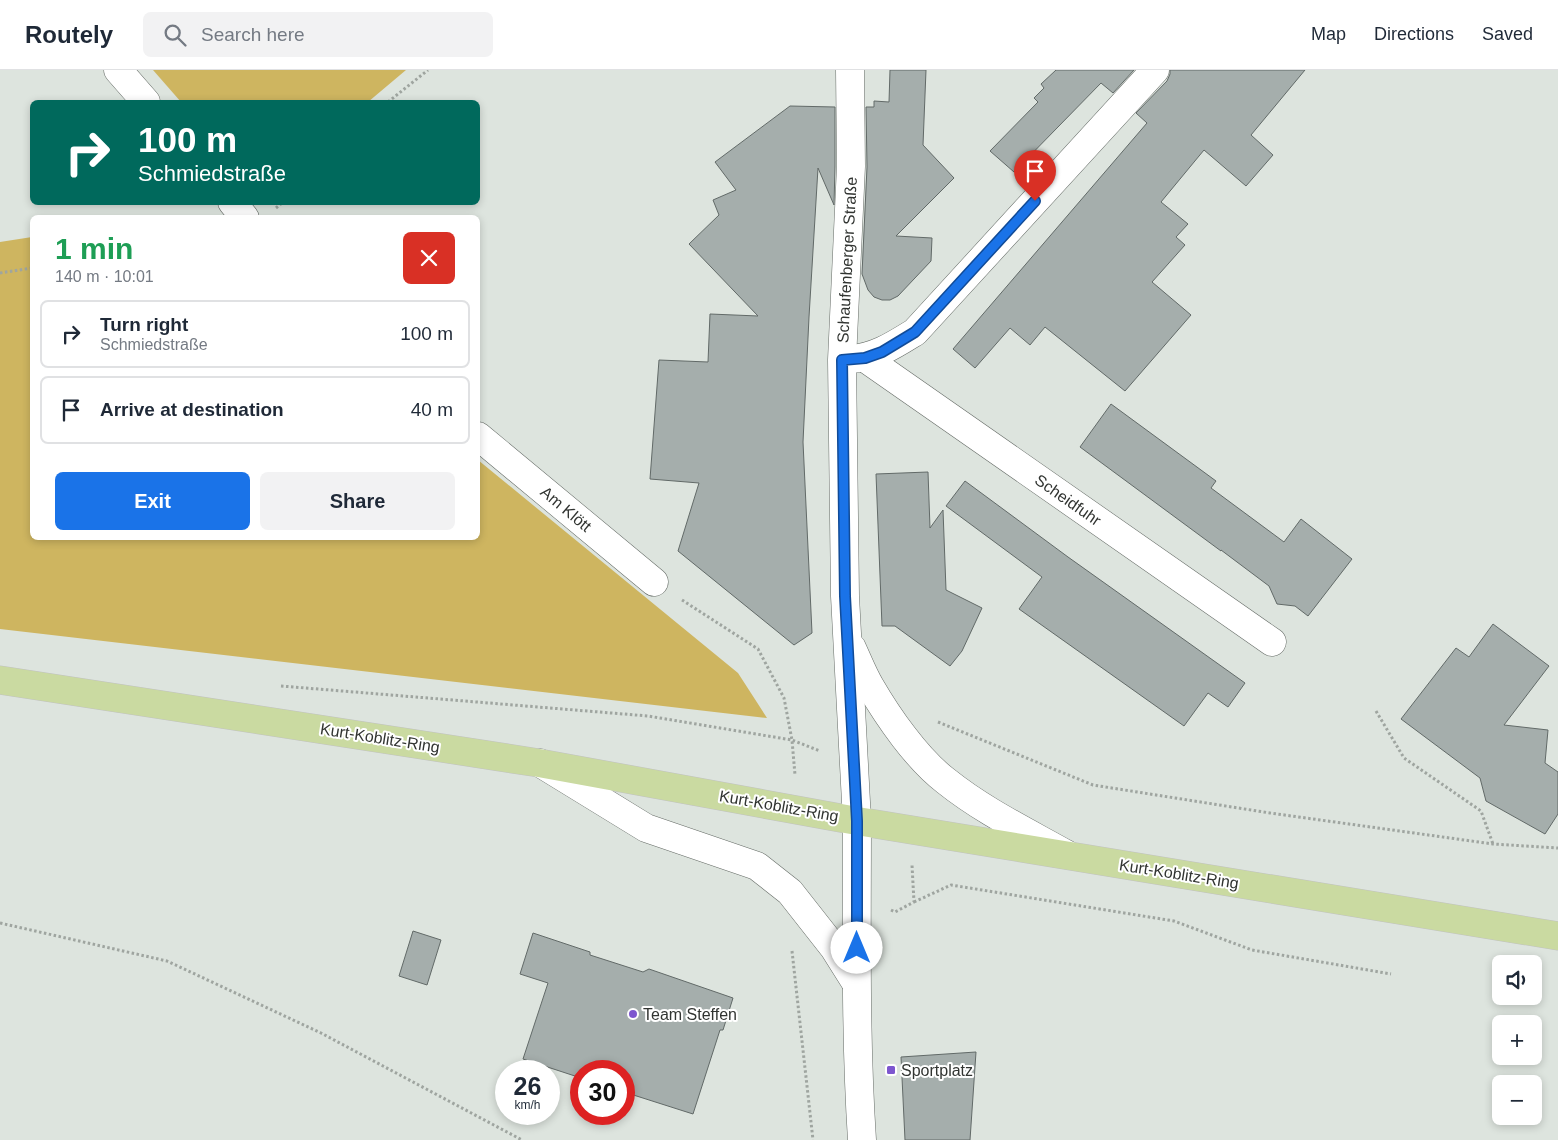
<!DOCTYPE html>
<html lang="en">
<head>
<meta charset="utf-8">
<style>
  body { margin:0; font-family:Arial,sans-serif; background:#f2f2f3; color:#1f2937; height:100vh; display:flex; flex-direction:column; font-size:19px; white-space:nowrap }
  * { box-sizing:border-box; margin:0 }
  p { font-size:16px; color:#747a83 }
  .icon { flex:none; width:28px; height:28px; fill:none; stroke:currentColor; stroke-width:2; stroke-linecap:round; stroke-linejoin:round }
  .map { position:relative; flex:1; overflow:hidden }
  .side { position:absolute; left:30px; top:145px; width:450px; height:325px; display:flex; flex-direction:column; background:#fff; border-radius:8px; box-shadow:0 2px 8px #0003 }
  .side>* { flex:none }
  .guide { position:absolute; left:30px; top:30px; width:450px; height:105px; border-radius:8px; box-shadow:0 2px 8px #0003; background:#00695c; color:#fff; overflow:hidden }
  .buttons { position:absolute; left:1492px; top:885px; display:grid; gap:10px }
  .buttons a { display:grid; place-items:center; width:50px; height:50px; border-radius:8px; background:#fff; box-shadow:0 2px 8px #0003; font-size:25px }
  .speed { position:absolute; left:495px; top:990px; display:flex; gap:10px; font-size:25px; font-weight:700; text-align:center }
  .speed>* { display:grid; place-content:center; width:65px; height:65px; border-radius:50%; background:#fff; box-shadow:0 2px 8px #0003; line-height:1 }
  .speed small { font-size:12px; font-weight:400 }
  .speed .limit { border:8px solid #d22; background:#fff; color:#111 }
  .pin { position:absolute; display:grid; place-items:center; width:42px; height:42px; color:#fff; margin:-51px -21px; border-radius:50% 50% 50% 0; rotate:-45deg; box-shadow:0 0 5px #0007 }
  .pin .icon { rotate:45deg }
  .me { position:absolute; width:55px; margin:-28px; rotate:0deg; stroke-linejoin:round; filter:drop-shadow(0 0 4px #0008) }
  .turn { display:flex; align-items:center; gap:18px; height:105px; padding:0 25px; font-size:22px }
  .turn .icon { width:65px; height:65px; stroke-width:2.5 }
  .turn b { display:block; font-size:35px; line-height:42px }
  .round { display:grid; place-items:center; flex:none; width:52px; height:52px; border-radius:8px; background:#f2f2f3 }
  .head { display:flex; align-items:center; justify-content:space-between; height:85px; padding:0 25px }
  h1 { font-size:30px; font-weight:800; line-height:38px; color:#1e9e55 }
  .button { display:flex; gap:10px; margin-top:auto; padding:10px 25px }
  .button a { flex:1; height:58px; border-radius:8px; background:#1a73e8; color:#fff; font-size:20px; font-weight:800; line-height:58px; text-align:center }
  .button a+a { background:#f2f2f3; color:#1f2937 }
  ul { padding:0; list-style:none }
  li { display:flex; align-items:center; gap:15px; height:68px; margin:0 10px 8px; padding:0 15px; border:2px solid #e0e1e3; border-radius:8px }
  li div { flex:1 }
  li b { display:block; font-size:19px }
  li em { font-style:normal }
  header { display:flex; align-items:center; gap:30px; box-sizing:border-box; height:70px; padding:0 25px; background:#fff; border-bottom:1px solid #e0e1e3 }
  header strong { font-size:24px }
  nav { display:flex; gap:28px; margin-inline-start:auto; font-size:18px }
  .search { width:350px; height:45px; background:#f2f2f3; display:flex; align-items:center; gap:12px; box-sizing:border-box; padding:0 18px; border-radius:8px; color:#747a83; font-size:19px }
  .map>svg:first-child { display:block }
</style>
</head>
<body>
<header>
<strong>Routely</strong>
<div class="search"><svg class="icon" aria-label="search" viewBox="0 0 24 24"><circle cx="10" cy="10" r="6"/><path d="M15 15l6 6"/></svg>Search here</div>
<nav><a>Map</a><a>Directions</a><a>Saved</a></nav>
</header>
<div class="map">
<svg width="1558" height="1070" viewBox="0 0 1558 1070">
  <rect width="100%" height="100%" fill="#dde4de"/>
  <g fill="#ceb560">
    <path d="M 153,0 L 406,0 L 368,32 L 181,32 Z"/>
    <path d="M 32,167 L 32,468 L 478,468 L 478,390 L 738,603 L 767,648 L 0,559 L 0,172 Z"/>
  </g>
  <g fill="#a5aeac" stroke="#626a68">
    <path d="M 890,0 L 926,0 L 923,75 L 954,108 L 896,166 L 932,168 L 931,191 L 898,226 L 890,230 L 882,230 L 874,227 L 868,220 L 862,204 L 867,97 L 866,37 L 874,37 L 874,31 L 889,32 Z"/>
    <path d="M 1056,0 L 1134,0 L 1113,23 L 1101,13 L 1014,102 L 990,81 L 1038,32 L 1034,28 L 1044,18 L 1041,14 Z"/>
    <path d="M 1170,0 L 1305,0 L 1251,65 L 1273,85 L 1246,116 L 1204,80 L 1161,132 L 1188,154 L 1176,167 L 1185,175 L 1152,212 L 1191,245 L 1125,321 L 1045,257 L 1030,275 L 1010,258 L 975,298 L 953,279 L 1147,53 L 1136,43 L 1167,11 L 1170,4 Z"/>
    <path d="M 790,36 L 835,37 L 835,96 L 834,135 L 818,98 L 809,247 L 803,372 L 812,563 L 794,575 L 678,481 L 699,413 L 650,409 L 659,290 L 708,292 L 710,244 L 758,246 L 689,174 L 719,145 L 713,130 L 736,120 L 715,92 Z"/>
    <path d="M 1111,334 L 1216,411 L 1211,418 L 1284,472 L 1301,449 L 1352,489 L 1308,546 L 1295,536 L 1277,534 L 1269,516 L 1221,480 L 1221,481 L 1080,377 Z"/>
    <path d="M 928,402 L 930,458 L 943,440 L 946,520 L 982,538 L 962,581 L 950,596 L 895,556 L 882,556 L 876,404 Z"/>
    <path d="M 965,411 L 1068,487 L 1245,613 L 1228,637 L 1208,623 L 1184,656 L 1019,539 L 1042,507 L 946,436 Z"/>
    <path d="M 1493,554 L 1549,596 L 1504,655 L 1548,660 L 1545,693 L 1558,702 L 1558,744 L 1545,764 L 1486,731 L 1480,708 L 1401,649 L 1456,578 L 1469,587 Z"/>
    <path d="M 413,861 L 441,870 L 427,915 L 399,906 Z"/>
    <path d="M 533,863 L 590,882 L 590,885 L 643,902 L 649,899 L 733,928 L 723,960 L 720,960 L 693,1044 L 624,1022 L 624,1001 L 581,1001 L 581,1008 L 523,989 L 548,913 L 520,904 Z"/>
    <path d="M 976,982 L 970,1070 L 905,1070 L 901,987 Z"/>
  </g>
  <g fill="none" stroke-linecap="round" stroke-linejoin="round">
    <g stroke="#666c67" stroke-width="29">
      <g id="street">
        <path d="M 118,0 L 146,32"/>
        <path d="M 232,132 L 245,148"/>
        <path d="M 865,288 L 1272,572"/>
        <path d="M 851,289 C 876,287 894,275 915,262 L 1155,0"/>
        <path d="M 478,366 L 654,512"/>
        <path d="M 540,693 L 646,758 L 757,796 L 790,822 L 834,878 L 856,913"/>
        <path d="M 857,751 C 857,857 855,964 862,1070"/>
      </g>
    </g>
    <g stroke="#666c67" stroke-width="29">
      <g id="secondary">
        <path d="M 850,0 L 851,96 L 842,290 L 845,526 L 857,751"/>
        <path d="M 852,578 C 858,591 863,604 870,616 C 888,647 917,689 946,711 C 982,740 1025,761 1066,784"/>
      </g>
    </g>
    <g stroke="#c1c2c1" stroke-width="29">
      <path id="primary" d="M 0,610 L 539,693 L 857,751 L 1558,866"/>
    </g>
    <g stroke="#9fa5a0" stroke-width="3" stroke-dasharray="2.5 2.5" stroke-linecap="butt">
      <path d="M 388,32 L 428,0"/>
      <path d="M 276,138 L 283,132"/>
      <path d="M 0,203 L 32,198"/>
      <path d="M 682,530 L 758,579 L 784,628 L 792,670 L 795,705"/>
      <path d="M 281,616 L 648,646 L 792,670 L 820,681"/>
      <path d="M 1376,641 L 1404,688 L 1481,741 L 1493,774"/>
      <path d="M 938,652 L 1093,715 L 1270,743 L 1493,774 L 1558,778"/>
      <path d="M 914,832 L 951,815 L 1174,851 L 1252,880 L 1391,904"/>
      <path d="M 891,840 L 895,842 L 914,832 L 912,795"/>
      <path d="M 0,853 L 167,891 L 321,963 L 522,1070"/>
      <path d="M 792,881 L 813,1070"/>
    </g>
    <use href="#street" stroke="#fff" stroke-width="28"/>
    <use href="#secondary" stroke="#fff" stroke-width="28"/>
    <use href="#primary" stroke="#cadaa1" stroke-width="28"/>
  </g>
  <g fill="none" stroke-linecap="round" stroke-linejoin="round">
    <g stroke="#114b97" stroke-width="12">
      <path id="route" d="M 857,878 L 857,751 L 845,526 L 842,290 L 865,288 L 882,282 L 915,262 L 1035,131"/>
    </g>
    <use href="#route" stroke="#1a73e8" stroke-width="9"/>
  </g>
  <g fill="#7d56cf" stroke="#fff" stroke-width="2">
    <circle cx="633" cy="944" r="5"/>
    <rect x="886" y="995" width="10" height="10" rx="2.5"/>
  </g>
  <g text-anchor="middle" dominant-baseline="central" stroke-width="4" stroke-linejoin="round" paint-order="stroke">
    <g font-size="16" fill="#313431" stroke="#fff">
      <text transform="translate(847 190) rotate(-87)">Schaufenberger Straße</text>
      <text transform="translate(1068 430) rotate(35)">Scheidfuhr</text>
      <text transform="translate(566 439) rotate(40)">Am Klött</text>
      <text transform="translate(380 668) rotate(9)">Kurt-Koblitz-Ring</text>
      <text transform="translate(779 736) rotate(10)">Kurt-Koblitz-Ring</text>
      <text transform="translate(1179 804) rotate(9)">Kurt-Koblitz-Ring</text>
    </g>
    <g font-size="16" fill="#313431" stroke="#fff" text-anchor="start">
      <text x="643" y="944">Team Steffen</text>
      <text x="901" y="1000">Sportplatz</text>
    </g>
  </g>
</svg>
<div class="buttons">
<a><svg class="icon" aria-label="sound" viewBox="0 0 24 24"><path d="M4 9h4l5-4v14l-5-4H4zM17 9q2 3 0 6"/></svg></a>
<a>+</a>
<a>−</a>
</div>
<div class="speed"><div>26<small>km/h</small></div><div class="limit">30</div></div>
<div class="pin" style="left:1035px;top:131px;background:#d93025"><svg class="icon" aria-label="arrive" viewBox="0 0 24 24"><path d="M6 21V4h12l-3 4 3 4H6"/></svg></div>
<svg class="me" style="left:857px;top:878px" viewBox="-20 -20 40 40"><circle r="19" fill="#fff"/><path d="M0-13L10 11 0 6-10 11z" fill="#1a73e8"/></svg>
<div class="guide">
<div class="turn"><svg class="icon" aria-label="right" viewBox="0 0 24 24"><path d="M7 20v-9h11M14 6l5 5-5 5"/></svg><div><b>100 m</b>Schmiedstraße</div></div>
</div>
<section class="side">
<div class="head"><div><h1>1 min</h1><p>140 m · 10:01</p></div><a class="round" style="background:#d93025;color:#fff"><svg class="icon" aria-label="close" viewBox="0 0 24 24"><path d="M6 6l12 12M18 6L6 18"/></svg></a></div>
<ul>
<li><svg class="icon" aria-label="right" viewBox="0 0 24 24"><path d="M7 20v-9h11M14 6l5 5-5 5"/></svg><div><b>Turn right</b><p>Schmiedstraße</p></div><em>100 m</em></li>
<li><svg class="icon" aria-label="arrive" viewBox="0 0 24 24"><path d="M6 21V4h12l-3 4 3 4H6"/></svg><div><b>Arrive at destination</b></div><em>40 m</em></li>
</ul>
<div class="button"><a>Exit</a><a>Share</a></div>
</section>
</div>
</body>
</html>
